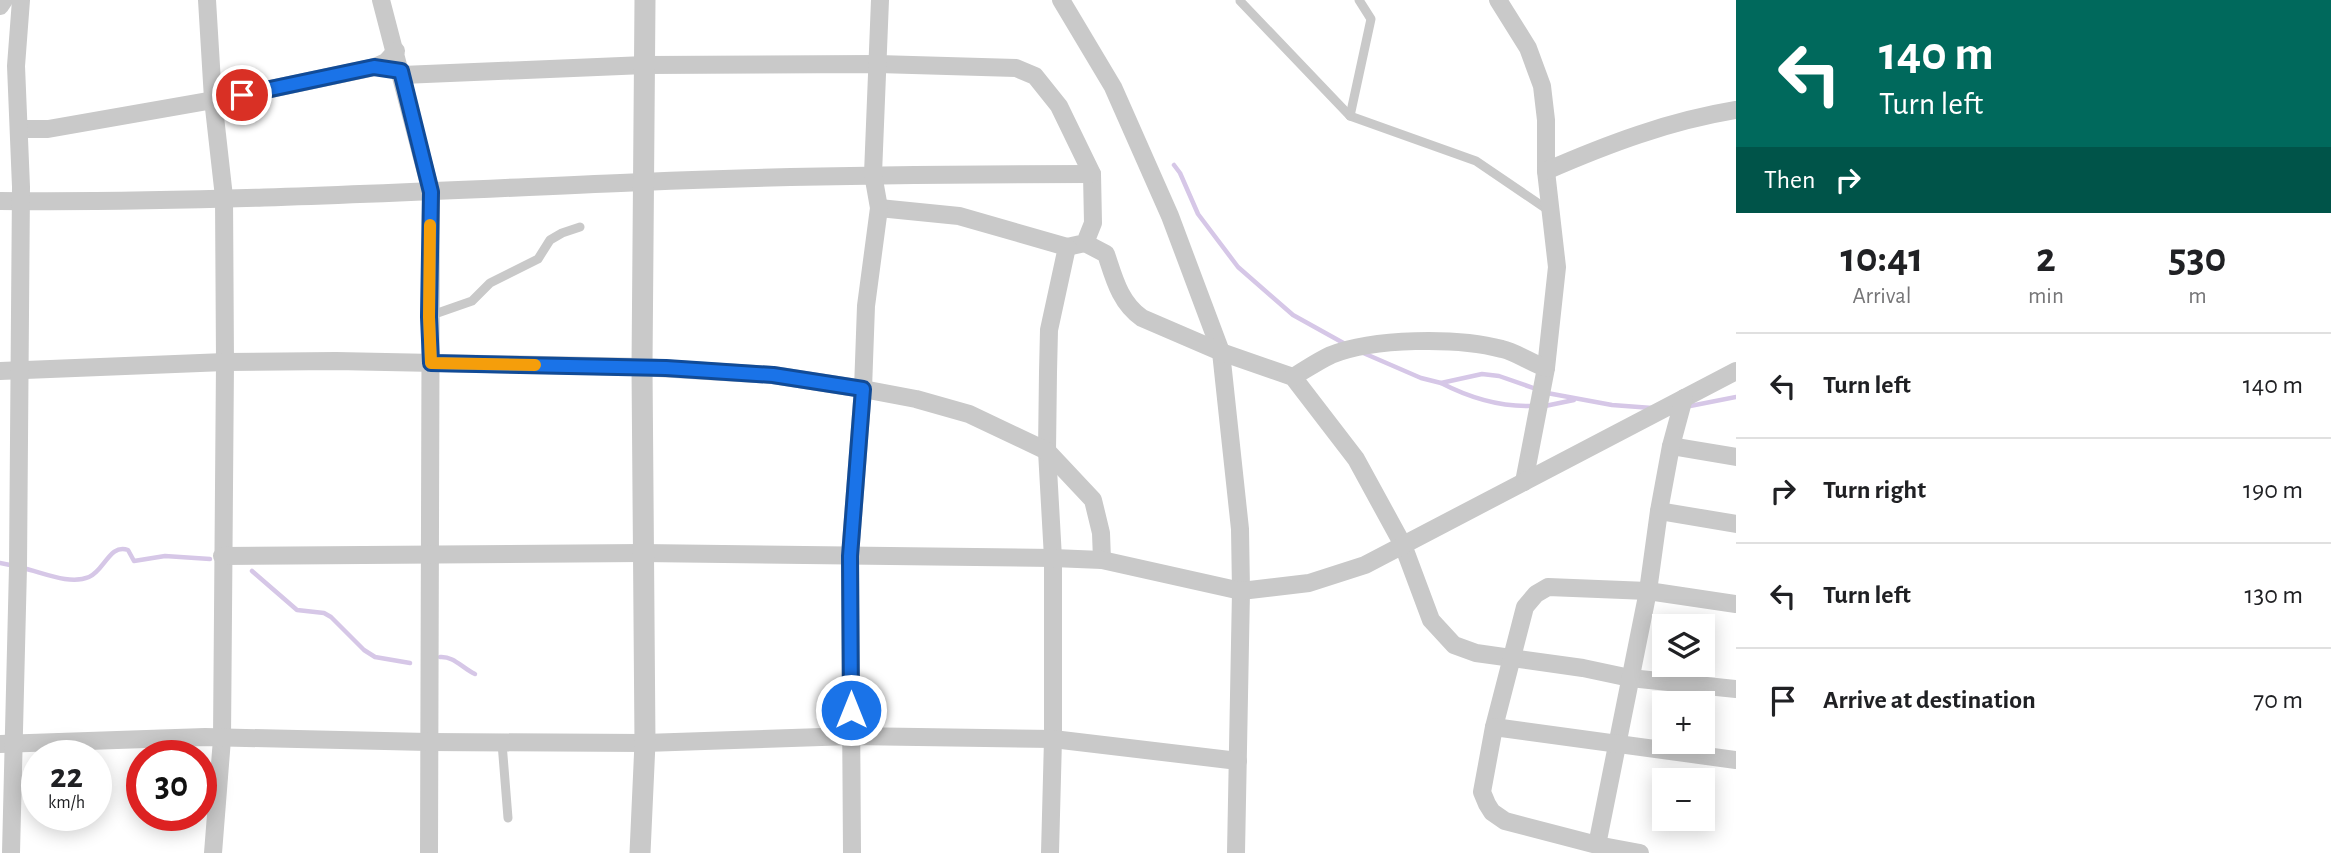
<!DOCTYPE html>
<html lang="en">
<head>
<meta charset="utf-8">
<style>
  body { margin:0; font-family:"Alegreya Sans",sans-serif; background:#f6f6f6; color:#202124; height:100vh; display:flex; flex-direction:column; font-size:26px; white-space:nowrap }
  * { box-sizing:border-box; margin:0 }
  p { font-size:23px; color:#757577 }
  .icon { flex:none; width:38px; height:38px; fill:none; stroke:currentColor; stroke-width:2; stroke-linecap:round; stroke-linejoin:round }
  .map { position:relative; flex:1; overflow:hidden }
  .drawer { display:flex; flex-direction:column; background:#fff; width:595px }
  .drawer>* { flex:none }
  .banner { background:#00695c; color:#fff; overflow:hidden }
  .fabs { position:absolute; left:1652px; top:614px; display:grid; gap:14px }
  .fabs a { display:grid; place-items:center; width:63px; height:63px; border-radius:0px; background:#fff; box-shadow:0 4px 18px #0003; font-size:35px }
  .speed { position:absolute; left:21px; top:740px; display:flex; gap:14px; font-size:35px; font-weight:700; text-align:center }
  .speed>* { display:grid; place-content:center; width:91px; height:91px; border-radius:50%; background:#fff; box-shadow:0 4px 18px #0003; line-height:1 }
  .speed small { font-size:18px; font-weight:400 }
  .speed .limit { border:10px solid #d22; background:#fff; color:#111 }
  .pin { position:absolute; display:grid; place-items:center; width:60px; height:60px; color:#fff; margin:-30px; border:4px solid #fff; border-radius:50%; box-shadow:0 2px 7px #0007 }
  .me { position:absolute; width:77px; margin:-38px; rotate:0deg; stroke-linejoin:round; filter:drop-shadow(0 0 5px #0008) }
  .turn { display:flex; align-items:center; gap:24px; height:147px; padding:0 28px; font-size:32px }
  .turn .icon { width:91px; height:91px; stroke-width:2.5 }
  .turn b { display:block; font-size:49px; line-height:60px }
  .then { display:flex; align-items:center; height:66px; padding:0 28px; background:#0003; gap:14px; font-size:26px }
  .eta { display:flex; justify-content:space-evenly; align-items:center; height:119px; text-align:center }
  .eta b { font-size:42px; font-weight:700; line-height:49px }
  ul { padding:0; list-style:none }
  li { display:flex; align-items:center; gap:21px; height:105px; padding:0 28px; border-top:2px solid #e0e0e0 }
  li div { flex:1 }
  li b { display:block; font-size:26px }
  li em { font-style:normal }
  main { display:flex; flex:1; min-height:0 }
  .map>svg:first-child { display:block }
</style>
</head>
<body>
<main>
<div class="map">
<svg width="1736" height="853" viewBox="0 0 1736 853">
  <rect width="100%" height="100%" fill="#fff"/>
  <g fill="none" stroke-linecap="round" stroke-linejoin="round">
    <g stroke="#d6c7e7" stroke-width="4.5">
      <path d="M 1174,165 L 1180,173 L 1198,214 L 1238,267 L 1293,315 L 1347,345"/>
      <path d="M 1361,352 L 1421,378 L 1441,383 L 1482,374 L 1499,376 L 1539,390"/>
      <path d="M 1441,383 C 1470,398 1499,407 1532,406"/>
      <path d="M 1547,393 L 1612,405 L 1652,408"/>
      <path d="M 1545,406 L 1574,400"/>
      <path d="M 1685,407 L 1736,397"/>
      <path d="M 0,563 L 15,566"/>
      <path d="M 23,568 C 44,573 70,585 89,577 C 104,571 110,543 128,550 L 134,561 L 165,556 L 210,559"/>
      <path d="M 252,571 L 297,610 L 324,613 L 331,617 L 364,650 L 375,657 L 410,663"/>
      <path d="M 440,657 C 454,656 462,668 475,674"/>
    </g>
    <g stroke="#c9c9c9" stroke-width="9">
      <path d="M 1240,1 L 1350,116 L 1476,161 L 1551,212"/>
      <path d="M 1350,116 L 1371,19 L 1359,0"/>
      <path d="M 429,316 L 472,301 L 490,283 L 538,259 L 550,240 L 562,233 L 580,227"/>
      <path d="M 502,743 L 508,818"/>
    </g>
    <g stroke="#c9c9c9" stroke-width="18">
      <path d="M 207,0 L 213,99 L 224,197 L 225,362 L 222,739 L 213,853"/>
      <path d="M 381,0 L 431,192 L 429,853"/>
      <path d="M 1061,0 L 1113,87 L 1170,216 L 1221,352 L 1240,529 L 1241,591 L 1236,853"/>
      <path d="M 1498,0 L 1528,48 L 1542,86 L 1546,120 L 1546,171 L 1557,267 L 1546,368 L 1524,482"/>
      <path d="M 0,6 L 4,0"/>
      <path d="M 402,75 L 645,65 L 878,64 L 1016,68 L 1035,76 L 1059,106 L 1092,174 L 1093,223 L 1085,243 L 1067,247"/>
      <path d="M 19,129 L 48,129 L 242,95 L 375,67 L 386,62 L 396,51"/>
      <path d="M 1546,171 C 1608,144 1669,121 1736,110"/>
      <path d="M 0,201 C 214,203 428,191 642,182 C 792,175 942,174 1092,174"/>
      <path d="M 879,208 L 959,216 L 1067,247 L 1049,330 L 1048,372 L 1047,451 L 1053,558 L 1053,739 L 1050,853"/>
      <path d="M 1085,243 L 1106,254 C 1114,278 1120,303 1142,318 L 1221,352 L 1293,377 L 1356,459 L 1403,545 L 1431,620 L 1454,645 L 1476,653 L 1583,668 L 1630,678 L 1736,689"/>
      <path d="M 0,371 L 225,362 L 336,361 L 642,367 L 773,375 L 863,389 L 916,399 L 969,414 L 1047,451 L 1093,500 L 1101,533 L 1102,560"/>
      <path d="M 1293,377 C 1305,370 1318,361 1331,355 C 1373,338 1457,337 1502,349 C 1516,352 1531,363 1546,368"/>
      <path d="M 1671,446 L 1736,457"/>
      <path d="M 1659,511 L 1736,524"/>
      <path d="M 222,556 L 642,553 L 1053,558 L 1102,560 L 1241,591 L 1309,583 L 1365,565 L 1736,371"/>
      <path d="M 1494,727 L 1525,607 L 1536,594 L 1548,587 L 1648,591 L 1736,604"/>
      <path d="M 0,744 L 205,737 L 428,742 L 645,743 L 851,736 L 1053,739 L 1238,761"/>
      <path d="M 1597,845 L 1648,591 L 1659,511 L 1671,446 L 1684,398"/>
      <path d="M 11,853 L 18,567 L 21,187 L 16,66 L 21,0"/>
      <path d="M 852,853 L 850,556 L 863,389 L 866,306 L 879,208 L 873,174 L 880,0"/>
      <path d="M 1640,853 L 1597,845 L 1505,821 L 1492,812 L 1487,804 L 1482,792 L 1494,727 L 1736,760"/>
    </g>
    <path stroke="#c9c9c9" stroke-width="21" d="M 640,853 L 645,743 L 642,367 L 645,0"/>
  </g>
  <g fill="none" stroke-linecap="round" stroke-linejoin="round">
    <g stroke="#114b97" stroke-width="18">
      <path id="route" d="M 242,95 L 374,67 L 401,71 L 431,192 L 429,317 L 431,363 L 666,368 L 773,375 L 863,389 L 850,556 L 851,710"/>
    </g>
    <use href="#route" stroke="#1a73e8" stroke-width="12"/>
    <path stroke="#f59e0b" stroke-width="12" d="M 430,225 L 429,317 L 431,363 L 535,365"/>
  </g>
</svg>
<div class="fabs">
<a><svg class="icon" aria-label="layers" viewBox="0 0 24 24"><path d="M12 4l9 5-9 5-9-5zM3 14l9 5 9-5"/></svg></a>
<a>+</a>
<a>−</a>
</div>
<div class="speed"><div>22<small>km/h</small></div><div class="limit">30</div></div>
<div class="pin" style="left:242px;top:95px;background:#d93025"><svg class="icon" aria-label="arrive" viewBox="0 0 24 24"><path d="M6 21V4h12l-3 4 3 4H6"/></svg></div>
<svg class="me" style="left:851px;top:710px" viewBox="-20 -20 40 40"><circle r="17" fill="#1a73e8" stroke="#fff" stroke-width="3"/><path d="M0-11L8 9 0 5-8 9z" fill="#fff"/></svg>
</div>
<section class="drawer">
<div class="banner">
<div class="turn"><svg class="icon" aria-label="left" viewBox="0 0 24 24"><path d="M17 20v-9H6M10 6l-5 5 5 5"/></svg><div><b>140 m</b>Turn left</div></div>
<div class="then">Then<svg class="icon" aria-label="right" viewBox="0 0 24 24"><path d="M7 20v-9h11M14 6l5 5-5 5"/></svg></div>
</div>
<div class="eta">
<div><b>10:41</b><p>Arrival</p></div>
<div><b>2</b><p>min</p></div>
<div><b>530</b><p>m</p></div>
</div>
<ul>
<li><svg class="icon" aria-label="left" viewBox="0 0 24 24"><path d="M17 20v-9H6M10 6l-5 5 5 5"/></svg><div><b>Turn left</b></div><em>140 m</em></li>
<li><svg class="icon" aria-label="right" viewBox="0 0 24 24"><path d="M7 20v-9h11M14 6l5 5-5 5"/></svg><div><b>Turn right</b></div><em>190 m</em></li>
<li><svg class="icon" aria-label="left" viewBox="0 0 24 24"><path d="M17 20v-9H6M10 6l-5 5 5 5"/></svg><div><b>Turn left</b></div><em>130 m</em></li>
<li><svg class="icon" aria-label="arrive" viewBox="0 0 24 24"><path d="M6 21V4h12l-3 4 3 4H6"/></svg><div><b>Arrive at destination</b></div><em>70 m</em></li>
</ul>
</section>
</main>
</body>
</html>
